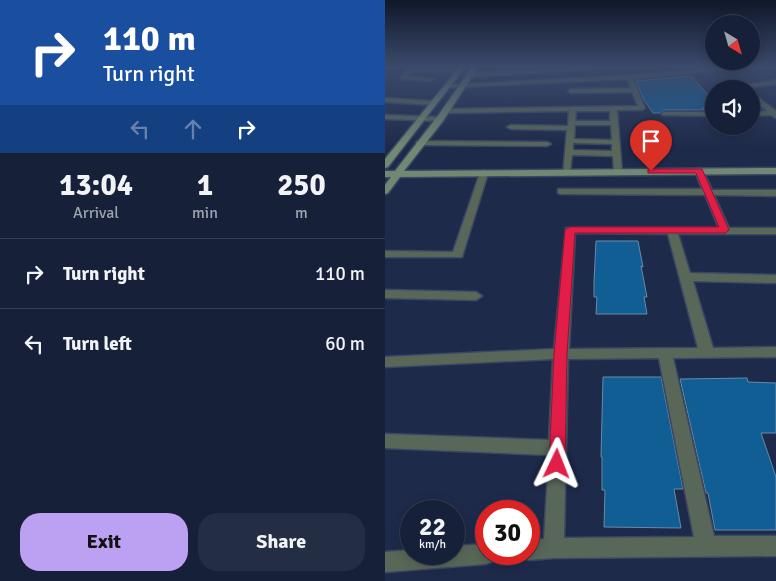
<!DOCTYPE html>
<html lang="en">
<head>
<meta charset="utf-8">
<style>
  body { margin:0; font-family:Signika,sans-serif; background:#232d43; color:#f1f3f6; height:100vh; display:flex; flex-direction:column; font-size:19px; white-space:nowrap }
  * { box-sizing:border-box; margin:0 }
  p { font-size:16px; color:#9ea3ae }
  .icon { flex:none; width:28px; height:28px; fill:none; stroke:currentColor; stroke-width:2; stroke-linecap:round; stroke-linejoin:round }
  .map { position:relative; flex:1; overflow:hidden }
  .details { display:flex; flex-direction:column; background:#162038; width:385px }
  .details>* { flex:none }
  .hud { background:#1a4fa0; color:#fff; overflow:hidden }
  .needle { width:32px; rotate:143deg }
  .controls { position:absolute; left:320px; top:15px; display:grid; gap:10px }
  .controls a { display:grid; place-items:center; width:55px; height:55px; border-radius:50%; background:#162038; box-shadow:0 2px 12px #0003,0 0 0 1px #353e53; font-size:25px }
  .speed { position:absolute; left:15px; top:500px; display:flex; gap:10px; font-size:25px; font-weight:700; text-align:center }
  .speed>* { display:grid; place-content:center; width:65px; height:65px; border-radius:50%; background:#162038; box-shadow:0 2px 12px #0003,0 0 0 1px #353e53; line-height:1 }
  .speed small { font-size:12px; font-weight:400 }
  .speed .limit { border:8px solid #d22; background:#fff; color:#111 }
  .pin { position:absolute; display:grid; place-items:center; width:42px; height:42px; color:#fff; margin:-51px -21px; border-radius:50% 50% 50% 0; rotate:-45deg; box-shadow:0 0 5px #0007 }
  .pin .icon { rotate:45deg }
  .me { position:absolute; width:55px; margin:-28px; rotate:2deg; stroke-linejoin:round; filter:drop-shadow(0 0 4px #0008) }
  .turn { display:flex; align-items:center; gap:18px; height:105px; padding:0 20px; font-size:22px }
  .turn .icon { width:65px; height:65px; stroke-width:2.5 }
  .turn b { display:block; font-size:35px; line-height:42px }
  .lanes { display:flex; align-items:center; height:48px; padding:0 20px; background:#0003; justify-content:center; gap:25px; direction:ltr }
  .lanes .off { opacity:.35 }
  .eta { display:flex; justify-content:space-evenly; align-items:center; height:85px; text-align:center }
  .eta b { font-size:30px; font-weight:700; line-height:35px }
  .primary-button { display:flex; gap:10px; margin-top:auto; padding:10px 20px }
  .primary-button a { flex:1; height:58px; border-radius:20px; background:#bca0f2; color:#111; font-size:20px; font-weight:700; line-height:58px; text-align:center }
  .primary-button a+a { background:#232d43; color:#f1f3f6 }
  ul { padding:0; list-style:none }
  li { display:flex; align-items:center; gap:15px; height:70px; padding:0 20px; border-top:1px solid #353e53 }
  li div { flex:1 }
  li b { display:block; font-size:19px }
  li em { font-style:normal }
  main { display:flex; flex:1; min-height:0 }
  .map>svg:first-child { display:block }
</style>
</head>
<body>
<main>
<section class="details">
<div class="hud">
<div class="turn"><svg class="icon" aria-label="right" viewBox="0 0 24 24"><path d="M7 20v-9h11M14 6l5 5-5 5"/></svg><div><b>110 m</b>Turn right</div></div>
<div class="lanes"><svg class="icon off" aria-label="left" viewBox="0 0 24 24"><path d="M17 20v-9H6M10 6l-5 5 5 5"/></svg><svg class="icon off" aria-label="ahead" viewBox="0 0 24 24"><path d="M12 20V5M6 11l6-6 6 6"/></svg><svg class="icon" aria-label="right" viewBox="0 0 24 24"><path d="M7 20v-9h11M14 6l5 5-5 5"/></svg></div>
</div>
<div class="eta">
<div><b>13:04</b><p>Arrival</p></div>
<div><b>1</b><p>min</p></div>
<div><b>250</b><p>m</p></div>
</div>
<ul>
<li><svg class="icon" aria-label="right" viewBox="0 0 24 24"><path d="M7 20v-9h11M14 6l5 5-5 5"/></svg><div><b>Turn right</b></div><em>110 m</em></li>
<li><svg class="icon" aria-label="left" viewBox="0 0 24 24"><path d="M17 20v-9H6M10 6l-5 5 5 5"/></svg><div><b>Turn left</b></div><em>60 m</em></li>
</ul>
<div class="primary-button"><a>Exit</a><a>Share</a></div>
</section>
<div class="map">
<svg width="391" height="581" viewBox="0 0 391 581">
  <rect width="100%" height="100%" fill="#1e2a4a"/>
  <g fill="#105e94" stroke="#688aa9">
    <path d="M 306,76 L 329,101 L 329,108 L 317,108 L 319,110 L 279,110 L 275,113 L 268,113 L 259,100 L 251,81 Z"/>
    <path d="M 211,241 L 253,241 L 258,267 L 256,266 L 262,297 L 259,297 L 262,314 L 211,314 L 212,297 L 209,297 L 209,282 Z"/>
    <path d="M 218,377 L 276,377 L 298,489 L 289,489 L 296,528 L 219,527 L 220,490 L 217,490 L 217,457 L 216,457 Z"/>
    <path d="M 362,378 L 363,382 L 391,383 L 391,433 L 376,433 L 391,477 L 391,530 L 330,530 L 323,493 L 321,493 L 295,379 Z"/>
  </g>
  <g fill="none" stroke-linecap="round" stroke-linejoin="round">
    <g stroke="#3a4664" stroke-width="3">
      <g id="street">
        <path d="M 24,66 L 75,68 L 78,70 L 75,72 L 26,71 L 21,76 L 49,79 L 46,81 L 15,79 Z"/>
        <path d="M 218,66 L 257,66 L 84,77 L 81,75 L 84,73 Z"/>
        <path d="M 357,66 L 382,66 L 248,79 L 260,108 L 257,110 L 232,110 L 237,171 L 233,174 L 229,171 L 228,156 L 187,155 L 185,172 L 181,175 L 178,174 L 182,130 L 126,129 L 122,127 L 126,125 L 183,126 L 184,111 L 61,113 L 58,111 L 61,109 L 253,106 L 247,92 L 186,93 L 183,91 L 186,89 L 246,88 L 242,79 L 59,88 L 61,85 L 251,75 ZM 191,111 L 225,111 L 225,121 L 190,121 ZM 190,125 L 226,125 L 227,140 L 189,139 ZM 188,143 L 227,144 L 227,151 L 188,150 Z"/>
        <path d="M 391,80 L 391,84 L 357,88 L 354,86 Z"/>
        <path d="M 366,92 L 391,111 L 391,118 L 386,115 L 366,116 L 366,112 L 382,111 L 366,98 Z"/>
        <path d="M 0,98 L 48,101 L 51,103 L 48,105 L 0,102 Z"/>
        <path d="M 279,112 L 329,112 L 329,116 L 277,115 L 277,113 Z"/>
        <path d="M 0,115 L 55,117 L 59,119 L 55,121 L 0,119 Z"/>
        <path d="M 32,141 L 162,142 L 166,144 L 162,146 L 35,145 L 31,143 Z"/>
        <path d="M 314,168 L 318,171 L 327,190 L 391,190 L 391,196 L 329,195 L 344,228 L 391,228 L 391,234 L 293,234 L 305,273 L 391,275 L 391,283 L 308,281 L 328,348 L 391,347 L 391,357 L 288,358 L 329,536 L 391,536 L 391,556 L 169,558 L 144,560 L 137,557 L 135,554 L 144,554 L 144,540 L 159,539 L 164,455 L 0,448 L 0,434 L 164,440 L 168,359 L 0,367 L 0,357 L 169,349 L 181,228 L 334,228 L 320,195 L 176,194 L 173,193 L 173,189 L 317,189 L 310,171 ZM 190,233 L 283,234 L 313,348 L 184,349 ZM 274,358 L 309,537 L 179,538 L 183,359 Z"/>
        <path d="M 99,170 L 103,173 L 77,257 L 0,257 L 0,251 L 68,252 L 95,173 Z"/>
        <path d="M 0,290 L 91,292 L 97,296 L 91,300 L 0,298 Z"/>
        <path d="M 101,544 L 101,554 L 111,554 L 108,561 L 101,564 L 0,572 L 0,552 L 26,550 L 26,554 L 69,554 L 69,546 Z"/>
      </g>
    </g>
    <g stroke="#3a4664" stroke-width="3">
      <g id="secondary">
        <path d="M 75,66 L 81,66 L 3,167 L 0,168 L 0,159 Z"/>
        <path d="M 88,66 L 94,66 L 58,121 L 19,171 L 391,168 L 391,174 L 15,177 L 3,193 L 0,194 L 0,185 L 6,177 L 0,177 L 0,171 L 10,171 L 52,117 Z"/>
      </g>
    </g>
    <use href="#street" fill="#596759" fill-rule="evenodd"/>
    <use href="#secondary" fill="#718872" fill-rule="evenodd"/>
  </g>
  <linearGradient id="sky" x2="0" y2="1"><stop stop-color="#101729"/><stop offset="0.45" stop-color="#3b4a6b"/><stop offset="1" stop-color="#3b4a6b" stop-opacity="0"/></linearGradient>
  <rect width="391" height="148" fill="url(#sky)"/>
  <path fill="#e11d48" stroke="#92132f" d="M 263,169 L 317,169 L 344,230 L 340,233 L 190,233 L 182,354 L 180,464 L 178,469 L 172,471 L 166,469 L 164,464 L 169,354 L 180,230 L 185,227 L 334,227 L 311,173 L 263,173 Z"/>
</svg>
<div class="controls">
<a><svg class="needle" viewBox="-14 -14 28 28"><path d="M0-13l5 13h-10z" fill="#e53935"/><path d="M0 13l5-13h-10z" fill="#9ea3ae"/></svg></a>
<a><svg class="icon" aria-label="sound" viewBox="0 0 24 24"><path d="M4 9h4l5-4v14l-5-4H4zM17 9q2 3 0 6"/></svg></a>
</div>
<div class="speed"><div>22<small>km/h</small></div><div class="limit">30</div></div>
<div class="pin" style="left:266px;top:171px;background:#d93025"><svg class="icon" aria-label="arrive" viewBox="0 0 24 24"><path d="M6 21V4h12l-3 4 3 4H6"/></svg></div>
<svg class="me" style="left:172px;top:464px" viewBox="-20 -20 40 40"><path d="M0-17L14 15 0 8-14 15z" fill="#e11d48" stroke="#fff" stroke-width="4"/></svg>
</div>
</main>
</body>
</html>
